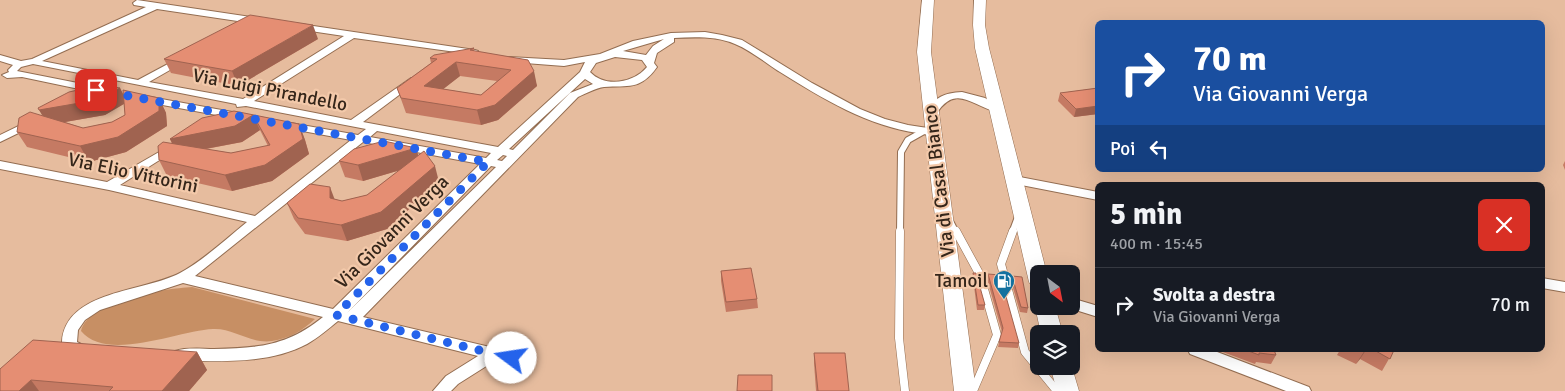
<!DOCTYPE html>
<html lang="it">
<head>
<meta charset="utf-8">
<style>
  body { margin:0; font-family:Signika,sans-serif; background:#20242c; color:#f1f3f6; height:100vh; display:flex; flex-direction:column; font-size:19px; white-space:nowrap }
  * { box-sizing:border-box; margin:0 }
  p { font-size:16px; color:#9ea1a6 }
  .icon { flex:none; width:28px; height:28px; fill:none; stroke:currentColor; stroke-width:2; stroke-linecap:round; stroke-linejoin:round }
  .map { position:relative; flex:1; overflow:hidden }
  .drawer { position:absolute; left:1095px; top:182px; width:450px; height:170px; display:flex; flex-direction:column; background:#171b24; border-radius:8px; box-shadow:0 5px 20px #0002 }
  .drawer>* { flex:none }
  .hud { position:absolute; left:1095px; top:20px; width:450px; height:152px; border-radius:8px; box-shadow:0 5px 20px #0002; background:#1a4fa0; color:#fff; overflow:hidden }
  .needle { width:32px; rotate:148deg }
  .fabs { position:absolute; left:1030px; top:265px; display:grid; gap:10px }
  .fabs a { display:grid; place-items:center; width:50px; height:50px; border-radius:8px; background:#171b24; box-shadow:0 5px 20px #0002; font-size:25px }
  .pin { position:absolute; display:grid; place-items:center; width:42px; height:42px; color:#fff; margin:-21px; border-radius:10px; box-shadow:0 2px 8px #0006 }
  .me { position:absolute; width:55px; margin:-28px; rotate:284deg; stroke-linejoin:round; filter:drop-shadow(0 0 4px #0008) }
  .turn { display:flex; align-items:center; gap:18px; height:105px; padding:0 15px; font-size:22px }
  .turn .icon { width:65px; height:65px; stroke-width:2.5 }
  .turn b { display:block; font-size:35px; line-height:42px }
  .then { display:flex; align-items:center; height:48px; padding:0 15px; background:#0003; gap:10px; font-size:19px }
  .round { display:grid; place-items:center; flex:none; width:52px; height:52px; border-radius:8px; background:#20242c }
  .head { display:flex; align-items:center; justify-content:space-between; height:85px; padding:0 15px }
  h1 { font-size:30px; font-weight:800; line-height:38px }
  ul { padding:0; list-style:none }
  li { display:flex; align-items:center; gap:15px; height:75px; padding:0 15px; border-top:1px solid #363941 }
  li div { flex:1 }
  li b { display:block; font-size:19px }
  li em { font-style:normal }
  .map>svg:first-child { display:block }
</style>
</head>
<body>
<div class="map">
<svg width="1565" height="391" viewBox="0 0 1565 391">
  <rect width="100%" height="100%" fill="#e6bc9e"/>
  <path fill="#c78f64" d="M 192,287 L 315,319 C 302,331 290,338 272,341 C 250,344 234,328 213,329 C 180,330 107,363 81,331 C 90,299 163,289 192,287 Z"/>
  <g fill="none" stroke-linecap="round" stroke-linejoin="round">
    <g stroke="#936d51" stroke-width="8">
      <g id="lane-far1">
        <path d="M 951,223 L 956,233"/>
        <path d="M 900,233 L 901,152 L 908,140 L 924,131"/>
        <path d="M 1012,233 L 1018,217"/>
      </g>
    </g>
    <g stroke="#936d51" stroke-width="9">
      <g id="lane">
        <path d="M 900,231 L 899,338 L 905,391"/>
        <path d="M 956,231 L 980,275 L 997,335 L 973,391"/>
        <path d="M 1013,231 L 1001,264 L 1025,352 L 1057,391"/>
      </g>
    </g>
    <g stroke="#936d51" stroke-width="2">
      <g id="street">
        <path d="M 137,0 L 258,18 L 263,21 L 258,24 L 157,9 L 42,61 L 138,80 L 181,57 L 184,58 L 184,62 L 149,82 L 243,99 L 344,36 L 297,29 L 295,27 L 300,24 L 475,50 L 478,51 L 478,55 L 354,38 L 254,101 L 351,120 L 411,78 L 416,81 L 415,83 L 363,122 L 498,147 L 580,72 L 585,62 L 564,66 L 512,62 L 509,61 L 509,57 L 564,60 L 600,54 L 633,41 L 671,33 L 705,32 L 722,35 L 742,40 L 812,83 L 860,109 L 885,119 L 908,125 L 934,129 L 940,132 C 934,138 926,134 918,133 C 868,126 823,99 780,72 C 766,63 750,50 735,44 C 716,36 694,37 674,38 L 674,42 L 657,53 L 654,63 L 657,67 C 640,91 628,85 604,87 C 596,88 585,94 578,97 L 363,317 L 511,352 L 517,354 L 519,358 L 517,362 L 511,364 L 496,360 L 458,384 L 451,391 L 433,391 L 446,376 L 478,356 L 338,321 C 328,329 318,338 307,344 C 270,364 222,361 181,361 L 175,359 L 173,355 L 175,351 C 187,347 202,349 214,349 C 259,348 287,346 323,317 L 183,283 L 100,310 L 85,320 L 78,330 L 77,342 L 87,347 L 89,351 L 87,355 L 81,357 C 73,354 61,351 62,342 C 65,290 145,292 180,273 C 204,260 226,239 247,222 L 109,190 L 0,169 L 0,161 L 107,182 L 173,144 L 179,147 L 177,149 L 120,185 L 255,216 L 351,140 L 281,127 L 279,125 L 281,123 L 285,122 L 358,135 L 366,129 L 246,106 L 237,107 L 236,104 L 33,64 L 21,67 L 17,71 L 103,88 L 108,91 L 103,94 L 22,77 L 7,78 L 2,75 L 9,72 L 8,70 L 13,65 L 0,61 L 0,55 L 21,61 L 32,59 L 146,7 L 134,5 L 133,3 ZM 664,39 L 653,46 L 646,55 L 623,51 ZM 615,57 L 642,60 L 647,67 C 634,83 605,88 590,72 L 596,63 ZM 585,79 L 593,84 L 570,93 L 513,150 L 509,149 ZM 377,131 L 491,153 L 486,158 L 370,137 ZM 363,142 L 480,164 L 333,309 L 195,276 ZM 503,155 L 507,156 L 502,161 L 497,160 ZM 491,166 L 496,167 L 347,313 Z"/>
        <path d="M 962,92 L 985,98 L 1002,109 L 997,112 C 972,106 956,83 936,114 L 928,114 L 927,112 C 935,97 944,93 962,92 Z"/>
        <path d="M 145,96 L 238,113 L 243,116 L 238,119 L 141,101 L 140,99 Z"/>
        <path d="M 33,119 L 39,122 L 37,124 L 0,142 L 0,135 Z"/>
        <path d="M 1015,176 L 1098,192 L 1098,200 L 1011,183 L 1009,180 Z"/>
        <path d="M 1542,278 L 1565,282 L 1565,292 L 1542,288 Z"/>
        <path d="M 1071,298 L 1098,306 L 1098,317 L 1066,307 L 1071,306 Z"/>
        <path d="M 1188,350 L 1212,350 L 1309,387 L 1311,391 L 1286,391 L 1190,354 Z"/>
      </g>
    </g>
    <g stroke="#936d51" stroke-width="1">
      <g id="secondary">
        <path d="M 922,0 L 934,0 L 931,52 L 976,391 L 954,391 L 917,52 Z"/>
        <path d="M 974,0 L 986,0 L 985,25 L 989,48 L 1047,274 L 1039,274 L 1039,289 L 1032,287 L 1029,282 L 975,48 L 973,25 Z"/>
        <path d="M 1039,301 L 1039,306 L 1055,306 L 1063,334 L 1041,334 L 1035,306 Z"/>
        <path d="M 1071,364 L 1079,391 L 1057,391 L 1050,366 L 1071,366 Z"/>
      </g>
    </g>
    <use href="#lane-far1" stroke="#fff" stroke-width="6"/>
    <use href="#lane" stroke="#fff" stroke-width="8"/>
    <use href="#street" fill="#fff" fill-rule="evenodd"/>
    <use href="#secondary" fill="#fff" fill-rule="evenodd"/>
  </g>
  <g fill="#c57a63" fill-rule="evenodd">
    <path d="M 318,39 L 238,86 L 171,73 L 164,59 Z"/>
    <path d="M 474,48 L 474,51 L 528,60 L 537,86 L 498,120 L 481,125 L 406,113 L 397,88 L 431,63 L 430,58 ZM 460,76 L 497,81 L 481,95 L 443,89 Z"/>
    <path d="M 120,88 L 123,94 L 159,98 L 166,113 L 167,126 L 126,152 L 89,162 L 27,147 L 17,132 L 42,116 ZM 124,104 L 125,115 L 112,122 L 83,128 L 65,122 L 105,115 Z"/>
    <path d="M 1098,88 L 1098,114 L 1074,117 L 1058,101 L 1060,93 Z"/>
    <path d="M 234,111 L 299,124 L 305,140 L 309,154 L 272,181 L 232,191 L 167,176 L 159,160 L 172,144 L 170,139 ZM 260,130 L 268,146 L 231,153 L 206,149 L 242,142 Z"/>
    <path d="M 416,148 L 418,156 L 439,182 L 387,229 L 347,241 L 305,234 L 294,219 L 287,203 L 334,199 L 342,201 L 367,195 L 400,170 L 363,181 L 345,177 L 339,161 Z"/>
    <path d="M 1565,161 L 1565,170 L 1563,165 Z"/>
    <path d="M 721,271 L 757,299 L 758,308 L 726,312 L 721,281 Z"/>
    <path d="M 973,273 L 985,305 L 984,310 L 977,310 L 973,278 Z"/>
    <path d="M 988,274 L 1019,343 L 1018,348 L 998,347 L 1002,332 L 987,279 Z"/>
    <path d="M 1012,276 L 1028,308 L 1027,313 L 1020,312 L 1011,281 Z"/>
    <path d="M 1219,350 L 1274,350 L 1276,355 L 1271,364 L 1256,362 L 1255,364 L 1220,351 Z"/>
    <path d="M 1340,350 L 1394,350 L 1382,371 L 1360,359 L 1356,364 L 1337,355 Z"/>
    <path d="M 197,352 L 207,370 L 189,391 L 0,391 L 0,369 Z"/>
    <path d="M 814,353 L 849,391 L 816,391 L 814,363 Z"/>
  </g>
  <g fill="#a06350">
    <path d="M 313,25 L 318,39 L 238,86 L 232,71 Z"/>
    <path d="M 456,62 L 460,76 L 428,101 L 424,86 Z"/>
    <path d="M 534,71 L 537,86 L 498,120 L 481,125 L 477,110 Z"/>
    <path d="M 120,88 L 127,102 L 105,115 L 48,125 L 39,110 Z"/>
    <path d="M 159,98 L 166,113 L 167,126 L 126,152 L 89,162 L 80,146 Z"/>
    <path d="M 1098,106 L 1098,114 L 1074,117 L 1076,109 Z"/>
    <path d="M 253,115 L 260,130 L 242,142 L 178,154 L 170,139 Z"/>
    <path d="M 299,124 L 305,140 L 309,154 L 272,181 L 232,191 L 225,175 L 303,139 Z"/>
    <path d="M 416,148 L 421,164 L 363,181 L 358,165 Z"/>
    <path d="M 435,166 L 439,182 L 387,229 L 347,241 L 341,225 Z"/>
    <path d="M 330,187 L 336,203 L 330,198 Z"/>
    <path d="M 1365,350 L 1366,350 L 1360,359 L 1356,364 Z"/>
    <path d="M 197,352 L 207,370 L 189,391 L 162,391 Z"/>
    <path d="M 31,380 L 39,391 L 19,391 Z"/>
  </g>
  <g fill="#e58e73" stroke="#a06350" fill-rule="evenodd">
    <path d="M 250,15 L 313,25 L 232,71 L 164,59 Z"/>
    <path d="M 474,48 L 470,50 L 528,60 L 534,71 L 495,105 L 477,110 L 401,98 L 397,88 L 437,59 L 430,58 L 434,55 ZM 456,62 L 511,70 L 481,95 L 424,86 Z"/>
    <path d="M 100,85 L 120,88 L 97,100 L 39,110 L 38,108 L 69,92 Z"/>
    <path d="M 1098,88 L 1098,106 L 1076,109 L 1060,93 Z"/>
    <path d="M 123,90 L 159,98 L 159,111 L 118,137 L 80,146 L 17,132 L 19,118 L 30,112 L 83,128 L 112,122 L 125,115 Z"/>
    <path d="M 234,111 L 299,124 L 303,139 L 265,165 L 225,175 L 159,160 L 158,146 L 163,142 L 231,153 L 270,145 L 253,115 L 235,126 L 170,139 L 202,118 Z"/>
    <path d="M 384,141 L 416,148 L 358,165 L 339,161 L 354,149 Z"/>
    <path d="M 424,151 L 435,166 L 381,212 L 341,225 L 298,218 L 287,203 L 310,184 L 330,187 L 330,198 L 342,201 L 367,195 Z"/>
    <path d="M 751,268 L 757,299 L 726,302 L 721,271 Z"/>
    <path d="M 973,273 L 976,273 L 985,305 L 978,305 Z"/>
    <path d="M 988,274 L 1000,275 L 1019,343 L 999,342 L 1003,328 Z"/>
    <path d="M 1012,276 L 1022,277 L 1028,308 L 1021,307 Z"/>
    <path d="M 33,340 L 197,352 L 162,391 L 109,391 L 113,387 L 31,380 L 19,391 L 0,391 L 0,369 Z"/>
    <path d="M 1246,350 L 1274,350 L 1276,355 L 1259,353 L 1259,355 Z"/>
    <path d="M 1374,350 L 1394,350 L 1390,359 Z"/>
    <path d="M 814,353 L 845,353 L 849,391 L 818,391 Z"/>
    <path d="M 738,375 L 772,375 L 772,391 L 737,391 Z"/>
  </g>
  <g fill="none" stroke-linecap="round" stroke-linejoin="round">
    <path stroke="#2563eb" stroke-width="9" stroke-dasharray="0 16.2" d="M 96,90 L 488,162 L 336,315 L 511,358"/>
  </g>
  <defs>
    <g id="fuel-pin" transform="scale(1.125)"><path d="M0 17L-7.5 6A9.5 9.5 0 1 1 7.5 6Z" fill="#14719f" stroke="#f3c9aa"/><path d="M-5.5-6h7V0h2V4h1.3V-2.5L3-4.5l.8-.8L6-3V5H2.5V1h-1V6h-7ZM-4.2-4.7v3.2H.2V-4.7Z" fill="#fff"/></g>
  </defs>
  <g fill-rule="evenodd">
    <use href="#fuel-pin" x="1004" y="281"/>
  </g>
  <g text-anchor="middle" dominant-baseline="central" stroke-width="4.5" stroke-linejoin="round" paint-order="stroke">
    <g font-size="19" fill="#35261a" stroke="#f3c9aa">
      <text transform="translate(270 90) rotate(11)">Via Luigi Pirandello</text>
      <text transform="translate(133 173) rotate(12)">Via Elio Vittorini</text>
      <text transform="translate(939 181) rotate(-97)">Via di Casal Bianco</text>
      <text transform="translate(392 232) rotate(-45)">Via Giovanni Verga</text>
    </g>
    <g font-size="19" fill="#35261a" stroke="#f3c9aa" text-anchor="end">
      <text x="988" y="281">Tamoil</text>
    </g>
  </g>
</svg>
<div class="fabs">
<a><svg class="needle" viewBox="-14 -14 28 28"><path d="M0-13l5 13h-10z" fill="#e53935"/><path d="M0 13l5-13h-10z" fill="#9ea1a6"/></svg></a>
<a><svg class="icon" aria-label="layers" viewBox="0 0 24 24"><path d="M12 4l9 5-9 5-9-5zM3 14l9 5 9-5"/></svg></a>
</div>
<div class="pin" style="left:96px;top:90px;background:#d93025"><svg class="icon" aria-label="arrive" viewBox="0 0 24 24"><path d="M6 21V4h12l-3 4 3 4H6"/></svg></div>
<svg class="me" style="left:511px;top:358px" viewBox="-20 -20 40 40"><circle r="19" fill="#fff"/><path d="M0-13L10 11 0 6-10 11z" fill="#2563eb"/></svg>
<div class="hud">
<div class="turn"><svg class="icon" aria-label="right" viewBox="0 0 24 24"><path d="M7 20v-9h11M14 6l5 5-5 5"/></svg><div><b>70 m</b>Via Giovanni Verga</div></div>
<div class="then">Poi<svg class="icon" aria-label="left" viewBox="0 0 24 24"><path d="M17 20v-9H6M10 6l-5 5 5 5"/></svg></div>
</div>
<section class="drawer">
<div class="head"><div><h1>5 min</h1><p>400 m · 15:45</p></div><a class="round" style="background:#d93025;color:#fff"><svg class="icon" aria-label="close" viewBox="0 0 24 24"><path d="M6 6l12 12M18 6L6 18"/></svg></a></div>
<ul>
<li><svg class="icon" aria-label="right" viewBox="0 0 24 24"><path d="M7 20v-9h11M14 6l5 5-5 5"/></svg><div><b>Svolta a destra</b><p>Via Giovanni Verga</p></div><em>70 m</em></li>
</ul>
</section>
</div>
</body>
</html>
